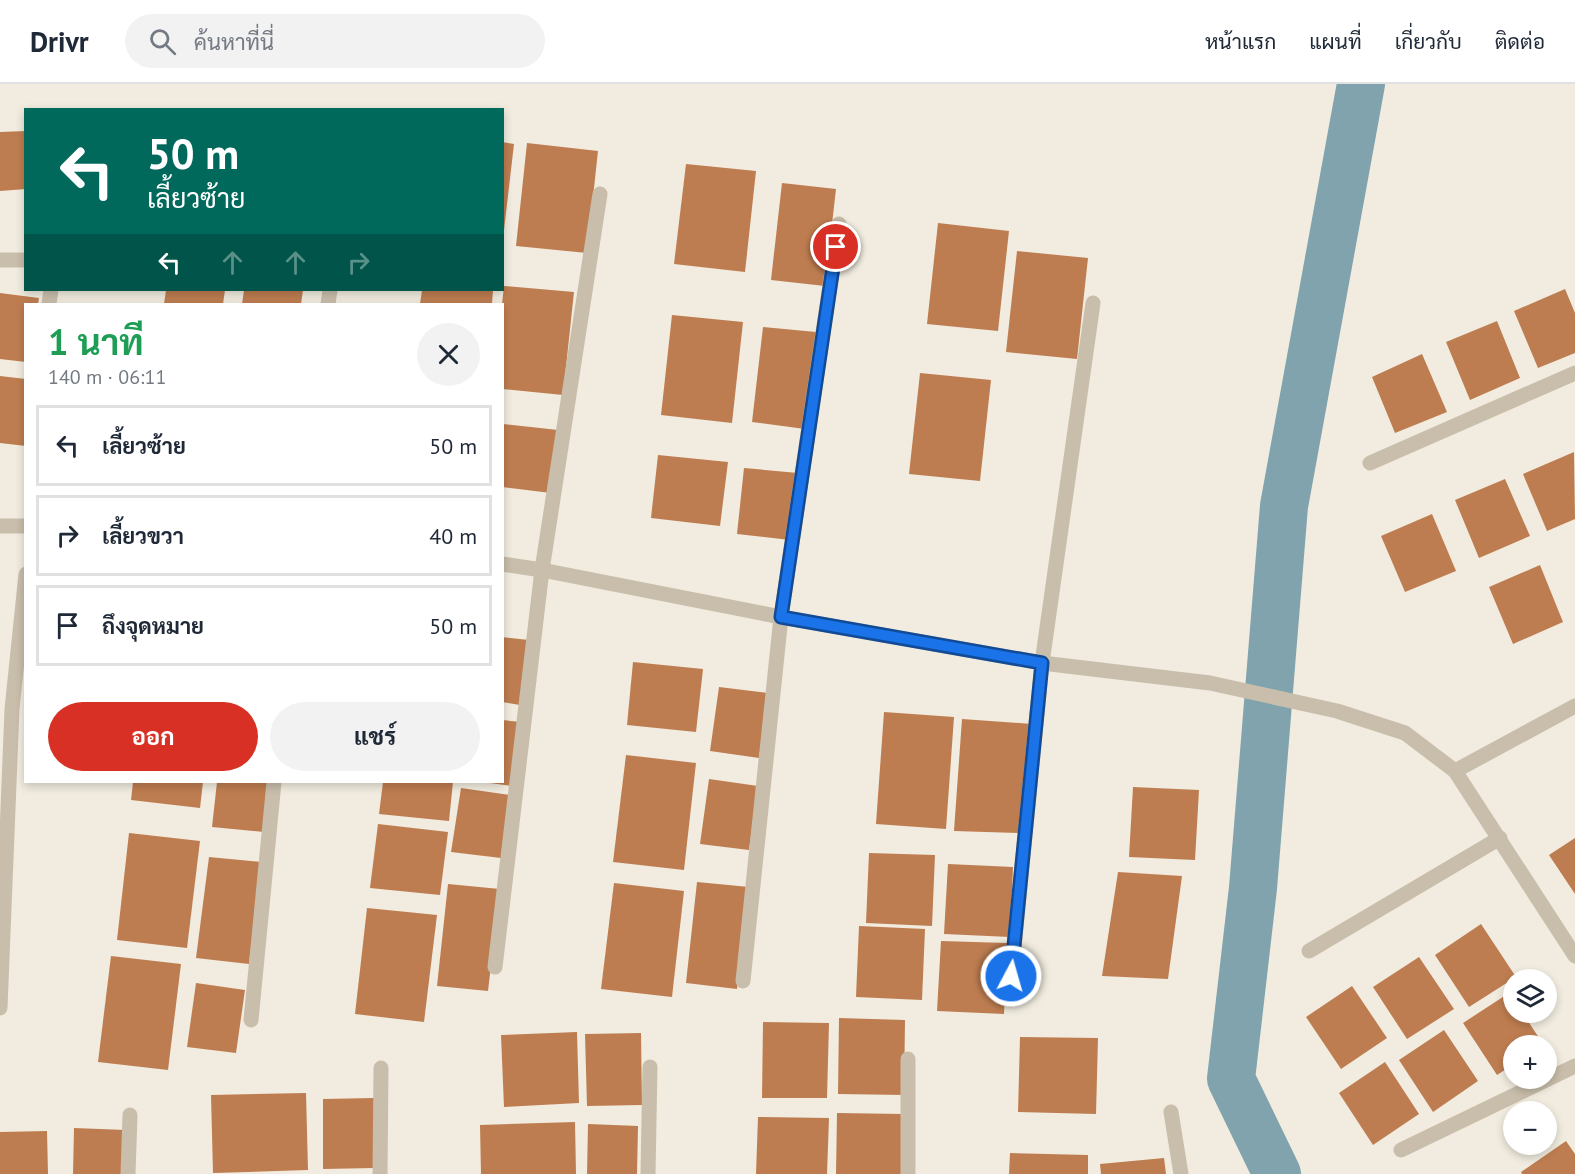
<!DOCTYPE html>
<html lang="th">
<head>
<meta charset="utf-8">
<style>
  body { margin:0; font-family:"PT Sans",Sarabun,sans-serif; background:#f2f2f3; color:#1f2937; height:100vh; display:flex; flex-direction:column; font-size:22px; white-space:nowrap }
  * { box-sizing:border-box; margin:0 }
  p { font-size:20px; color:#747a83 }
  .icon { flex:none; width:33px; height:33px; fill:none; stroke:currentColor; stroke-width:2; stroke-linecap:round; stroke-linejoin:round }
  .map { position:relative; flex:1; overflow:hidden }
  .panel { position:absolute; left:24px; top:219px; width:480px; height:480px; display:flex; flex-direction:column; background:#fff; border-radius:0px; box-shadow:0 3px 9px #0003 }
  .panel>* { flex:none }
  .banner { position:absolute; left:24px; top:24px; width:480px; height:183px; border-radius:0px; box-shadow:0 3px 9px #0003; background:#00695c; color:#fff; overflow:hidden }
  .tools { position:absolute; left:1503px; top:885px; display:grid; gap:12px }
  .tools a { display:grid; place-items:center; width:54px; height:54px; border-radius:50%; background:#fff; box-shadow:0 3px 9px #0003; font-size:30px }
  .pin { position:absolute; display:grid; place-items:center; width:51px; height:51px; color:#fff; margin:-26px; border:3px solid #fff; border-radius:50%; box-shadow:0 2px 6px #0007 }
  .me { position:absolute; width:66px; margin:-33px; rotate:6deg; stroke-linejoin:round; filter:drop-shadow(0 0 4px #0008) }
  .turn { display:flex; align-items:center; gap:21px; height:126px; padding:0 24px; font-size:27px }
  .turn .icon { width:78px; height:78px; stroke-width:2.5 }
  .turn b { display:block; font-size:42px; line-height:51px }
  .lanes { display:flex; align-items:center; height:57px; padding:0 24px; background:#0003; justify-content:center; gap:30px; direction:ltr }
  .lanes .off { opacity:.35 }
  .round { display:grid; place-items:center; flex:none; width:63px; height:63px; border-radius:32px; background:#f2f2f3 }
  .summary { display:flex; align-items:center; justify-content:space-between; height:102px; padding:0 24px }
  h1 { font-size:36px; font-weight:700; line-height:45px; color:#1e9e55 }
  .primary-button { display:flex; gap:12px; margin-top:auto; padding:12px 24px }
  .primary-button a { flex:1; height:69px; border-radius:36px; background:#d93025; color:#fff; font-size:24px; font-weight:700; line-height:69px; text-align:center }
  .primary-button a+a { background:#f2f2f3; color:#1f2937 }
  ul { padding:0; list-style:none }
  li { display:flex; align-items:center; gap:18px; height:81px; margin:0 12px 9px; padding:0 12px; border:3px solid #e0e1e3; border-radius:0px }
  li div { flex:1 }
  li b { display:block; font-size:22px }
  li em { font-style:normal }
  header { display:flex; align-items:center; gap:36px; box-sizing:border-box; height:84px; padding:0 30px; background:#fff; border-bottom:2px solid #e0e1e3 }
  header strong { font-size:28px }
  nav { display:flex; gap:33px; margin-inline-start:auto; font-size:21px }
  .search { width:420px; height:54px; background:#f2f2f3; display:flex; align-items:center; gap:15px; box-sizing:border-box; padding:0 21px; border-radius:33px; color:#747a83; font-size:22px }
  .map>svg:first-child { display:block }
</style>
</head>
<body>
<header>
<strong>Drivr</strong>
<div class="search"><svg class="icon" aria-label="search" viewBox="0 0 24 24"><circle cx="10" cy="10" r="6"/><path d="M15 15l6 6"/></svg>ค้นหาที่นี่</div>
<nav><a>หน้าแรก</a><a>แผนที่</a><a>เกี่ยวกับ</a><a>ติดต่อ</a></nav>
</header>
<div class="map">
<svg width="1575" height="1090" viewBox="0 0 1575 1090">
  <rect width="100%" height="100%" fill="#f1ecdf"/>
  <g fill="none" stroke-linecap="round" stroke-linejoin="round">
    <path stroke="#80a3ad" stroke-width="48" d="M 1277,1090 L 1231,995 L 1253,804 L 1284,422 L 1361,0"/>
  </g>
  <g fill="#be7d50">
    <path d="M 26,47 L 26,105 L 0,107 L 0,48 Z"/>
    <path d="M 502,58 L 514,60 L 504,146 L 502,146 Z"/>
    <path d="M 527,59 L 598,67 L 587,169 L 516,162 Z"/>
    <path d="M 686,80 L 756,87 L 745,188 L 674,180 Z"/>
    <path d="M 782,99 L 836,105 L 825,202 L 771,196 Z"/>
    <path d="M 938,139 L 1009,147 L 998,247 L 927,240 Z"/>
    <path d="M 1017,167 L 1088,174 L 1077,275 L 1006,268 Z"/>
    <path d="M 504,202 L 574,208 L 563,311 L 502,305 L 502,220 Z"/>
    <path d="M 1565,205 L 1575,229 L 1575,269 L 1538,284 L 1514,227 Z"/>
    <path d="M 166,206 L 225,206 L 223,220 L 164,220 Z"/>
    <path d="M 244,206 L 303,206 L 301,220 L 242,220 Z"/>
    <path d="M 422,206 L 493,206 L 492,220 L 420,220 Z"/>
    <path d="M 0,209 L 39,214 L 38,220 L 26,220 L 26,278 L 0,275 Z"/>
    <path d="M 672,231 L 743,238 L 732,339 L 661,331 Z"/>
    <path d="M 1497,237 L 1520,294 L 1470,316 L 1446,258 Z"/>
    <path d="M 763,243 L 816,248 L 805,345 L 752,338 Z"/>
    <path d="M 1422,270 L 1447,328 L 1395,349 L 1372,293 Z"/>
    <path d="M 920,289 L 991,296 L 980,397 L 909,390 Z"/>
    <path d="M 0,292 L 26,295 L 26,362 L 0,359 Z"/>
    <path d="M 503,340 L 558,346 L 551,409 L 502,403 Z"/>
    <path d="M 1574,368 L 1575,435 L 1547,447 L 1523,390 Z"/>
    <path d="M 658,371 L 728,378 L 720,442 L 651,434 Z"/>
    <path d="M 744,384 L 798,389 L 790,456 L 737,450 Z"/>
    <path d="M 1505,395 L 1530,452 L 1479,474 L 1455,416 Z"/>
    <path d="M 1432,430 L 1456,487 L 1405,508 L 1381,452 Z"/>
    <path d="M 1540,481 L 1563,538 L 1513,560 L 1489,503 Z"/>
    <path d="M 502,553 L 529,556 L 520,621 L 502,618 Z"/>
    <path d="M 633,578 L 703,585 L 696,648 L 627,641 Z"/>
    <path d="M 719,603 L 768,609 L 759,674 L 710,667 Z"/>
    <path d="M 884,628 L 954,633 L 946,745 L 876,740 Z"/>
    <path d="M 962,635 L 1032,640 L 1019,749 L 954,747 Z"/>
    <path d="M 502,636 L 521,638 L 511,702 L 490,699 L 502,698 Z"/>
    <path d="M 626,671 L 696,679 L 684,786 L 613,778 Z"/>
    <path d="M 709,695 L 758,702 L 749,766 L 700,760 Z"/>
    <path d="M 133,698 L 203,698 L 200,724 L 131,716 Z"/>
    <path d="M 217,698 L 270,698 L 264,748 L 212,743 Z"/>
    <path d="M 383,698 L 453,698 L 449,737 L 379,730 Z"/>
    <path d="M 1133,703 L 1199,706 L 1195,776 L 1129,773 Z"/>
    <path d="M 461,704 L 510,711 L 501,774 L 451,768 Z"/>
    <path d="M 378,740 L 448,748 L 440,811 L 370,804 Z"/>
    <path d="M 129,749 L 200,757 L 187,864 L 117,856 Z"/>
    <path d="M 1575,754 L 1575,810 L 1549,771 Z"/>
    <path d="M 869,769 L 935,771 L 932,842 L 866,839 Z"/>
    <path d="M 209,773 L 261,778 L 249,880 L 196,874 Z"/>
    <path d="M 948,780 L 1013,783 L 1010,853 L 944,850 Z"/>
    <path d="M 1118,788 L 1182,792 L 1168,895 L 1102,892 Z"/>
    <path d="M 697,798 L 749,803 L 737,905 L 686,899 Z"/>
    <path d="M 614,799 L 684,807 L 672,913 L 601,905 Z"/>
    <path d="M 448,800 L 500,805 L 488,907 L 437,902 Z"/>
    <path d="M 367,824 L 437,831 L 424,938 L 355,930 Z"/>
    <path d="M 1481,840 L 1516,893 L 1469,923 L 1435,871 Z"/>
    <path d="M 859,842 L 925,845 L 922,916 L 856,913 Z"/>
    <path d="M 941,857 L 1007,859 L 1004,930 L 937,927 Z"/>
    <path d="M 111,872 L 181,880 L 168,986 L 98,978 Z"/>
    <path d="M 1419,873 L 1454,925 L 1407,955 L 1373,903 Z"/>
    <path d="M 196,899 L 245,906 L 236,969 L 187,963 Z"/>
    <path d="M 1352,902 L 1387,954 L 1341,985 L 1306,933 Z"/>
    <path d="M 1509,909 L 1514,916 L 1514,928 L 1522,928 L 1543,960 L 1514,962 L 1514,980 L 1497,991 L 1463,939 Z"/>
    <path d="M 839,934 L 905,936 L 904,1011 L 838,1010 Z"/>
    <path d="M 763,938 L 829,939 L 827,1014 L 762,1014 Z"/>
    <path d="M 1444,946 L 1478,997 L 1433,1028 L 1399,976 Z"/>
    <path d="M 577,948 L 579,1019 L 504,1023 L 501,951 Z"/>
    <path d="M 641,949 L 642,1021 L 587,1022 L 585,950 Z"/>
    <path d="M 1020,953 L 1098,954 L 1096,1030 L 1018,1028 Z"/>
    <path d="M 1385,978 L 1419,1030 L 1373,1061 L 1339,1009 Z"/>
    <path d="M 306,1009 L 308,1086 L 213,1089 L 211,1011 Z"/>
    <path d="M 374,1014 L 374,1084 L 323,1085 L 323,1015 Z"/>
    <path d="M 837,1029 L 903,1030 L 902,1090 L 836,1090 Z"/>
    <path d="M 758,1033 L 829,1034 L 827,1090 L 756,1090 Z"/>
    <path d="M 575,1038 L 576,1090 L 481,1090 L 480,1041 Z"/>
    <path d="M 588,1040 L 638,1042 L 637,1090 L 587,1090 Z"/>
    <path d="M 74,1044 L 126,1046 L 124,1090 L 73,1090 Z"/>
    <path d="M 47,1047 L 48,1090 L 0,1090 L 0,1048 Z"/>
    <path d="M 1566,1057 L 1575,1070 L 1575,1090 L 1522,1090 L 1521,1088 Z"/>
    <path d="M 1010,1069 L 1088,1071 L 1088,1090 L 1009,1090 Z"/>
    <path d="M 1164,1074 L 1166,1090 L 1101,1090 L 1100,1080 Z"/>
  </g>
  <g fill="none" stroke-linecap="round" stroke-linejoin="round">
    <g stroke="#c9beab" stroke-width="15">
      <path d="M 0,176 L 26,176"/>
      <path d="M 49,220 L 51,206"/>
      <path d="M 328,220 L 330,206"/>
      <path d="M 1370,379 L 1575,289"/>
      <path d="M 0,442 L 26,442"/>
      <path d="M 502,480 L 542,486 L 781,533 L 1042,579 L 1210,599 L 1337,627 L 1405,649 L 1455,687 L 1575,622"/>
      <path d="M 1455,687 L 1575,872"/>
      <path d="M 1309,867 L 1500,754"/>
      <path d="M 495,883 L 542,486 L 600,110"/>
      <path d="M 743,897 L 781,533 L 839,140"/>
      <path d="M 1009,914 L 1042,579 L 1093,219"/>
      <path d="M 0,924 L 12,625 L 26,490"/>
      <path d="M 251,936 L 274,698"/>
      <path d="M 908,975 L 908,1090"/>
      <path d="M 1171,1028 L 1181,1090"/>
      <path d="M 1401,1066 L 1575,982"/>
      <path d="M 128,1090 L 130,1031"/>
      <path d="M 380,1090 L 381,984"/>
      <path d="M 648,1090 L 650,983"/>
    </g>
  </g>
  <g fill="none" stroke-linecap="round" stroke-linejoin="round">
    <g stroke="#114b97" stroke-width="15">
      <path id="route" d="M 836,163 L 781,533 L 1042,579 L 1011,892"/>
    </g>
    <use href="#route" stroke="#1a73e8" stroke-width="10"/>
  </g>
</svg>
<div class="tools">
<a><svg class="icon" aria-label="layers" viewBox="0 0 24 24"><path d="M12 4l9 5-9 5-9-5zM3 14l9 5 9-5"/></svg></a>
<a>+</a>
<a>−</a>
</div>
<div class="pin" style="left:836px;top:163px;background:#d93025"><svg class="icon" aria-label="arrive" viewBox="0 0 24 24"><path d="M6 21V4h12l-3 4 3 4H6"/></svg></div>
<svg class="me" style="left:1011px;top:892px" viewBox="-20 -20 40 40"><circle r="17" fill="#1a73e8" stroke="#fff" stroke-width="3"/><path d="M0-11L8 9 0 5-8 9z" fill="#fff"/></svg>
<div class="banner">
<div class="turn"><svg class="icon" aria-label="left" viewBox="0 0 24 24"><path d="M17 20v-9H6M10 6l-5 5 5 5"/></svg><div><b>50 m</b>เลี้ยวซ้าย</div></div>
<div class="lanes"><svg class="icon" aria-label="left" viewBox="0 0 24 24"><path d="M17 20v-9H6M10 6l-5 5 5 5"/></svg><svg class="icon off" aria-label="ahead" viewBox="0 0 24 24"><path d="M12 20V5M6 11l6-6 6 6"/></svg><svg class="icon off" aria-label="ahead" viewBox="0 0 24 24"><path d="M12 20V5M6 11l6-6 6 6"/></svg><svg class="icon off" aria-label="right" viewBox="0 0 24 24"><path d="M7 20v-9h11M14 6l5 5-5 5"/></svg></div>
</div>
<section class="panel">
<div class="summary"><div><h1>1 นาที</h1><p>140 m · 06:11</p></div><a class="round"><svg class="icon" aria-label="close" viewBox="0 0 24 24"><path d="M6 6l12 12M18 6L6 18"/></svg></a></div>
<ul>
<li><svg class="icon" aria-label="left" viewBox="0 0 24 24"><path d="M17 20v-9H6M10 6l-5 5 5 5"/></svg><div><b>เลี้ยวซ้าย</b></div><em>50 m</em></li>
<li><svg class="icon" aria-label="right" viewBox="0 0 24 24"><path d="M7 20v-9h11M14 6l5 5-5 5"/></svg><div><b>เลี้ยวขวา</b></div><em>40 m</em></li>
<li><svg class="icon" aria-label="arrive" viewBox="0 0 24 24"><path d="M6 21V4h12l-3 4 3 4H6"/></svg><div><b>ถึงจุดหมาย</b></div><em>50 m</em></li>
</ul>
<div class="primary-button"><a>ออก</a><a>แชร์</a></div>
</section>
</div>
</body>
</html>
